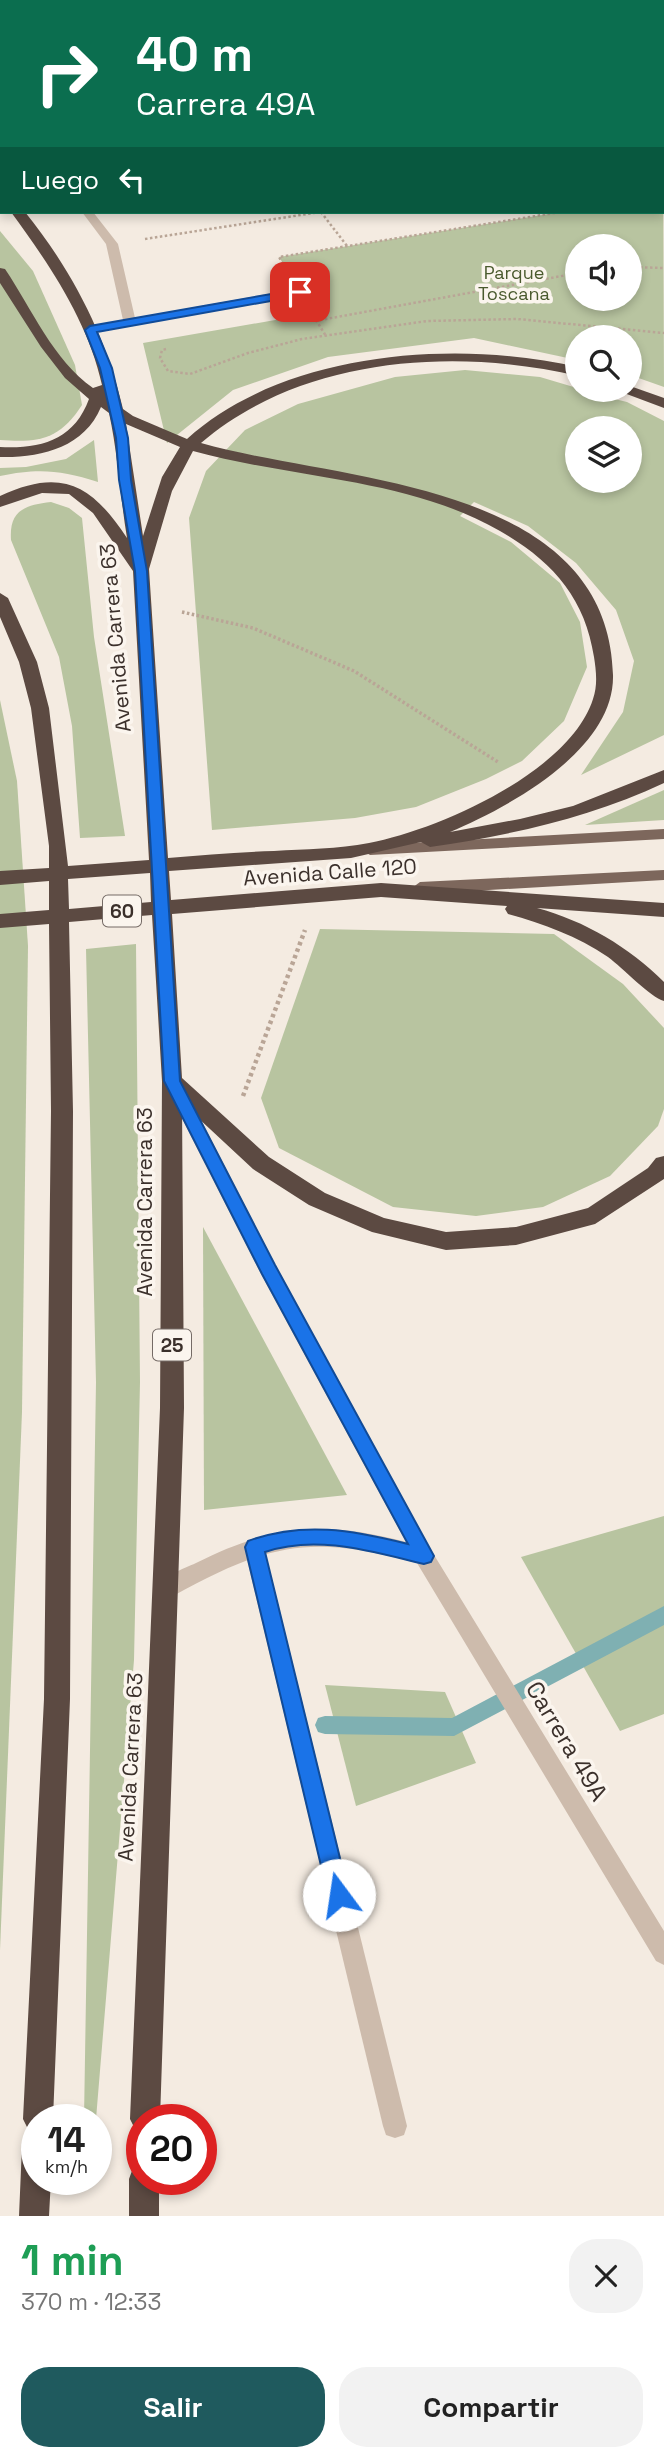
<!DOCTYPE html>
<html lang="es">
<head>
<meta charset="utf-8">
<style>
  body { margin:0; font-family:"Space Grotesk",sans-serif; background:#f2f2f2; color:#222; height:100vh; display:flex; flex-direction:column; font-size:26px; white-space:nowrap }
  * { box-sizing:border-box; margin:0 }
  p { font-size:23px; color:#767676 }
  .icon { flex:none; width:38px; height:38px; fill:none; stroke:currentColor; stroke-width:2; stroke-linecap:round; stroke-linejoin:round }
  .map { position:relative; height:2216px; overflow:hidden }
  .sheet { display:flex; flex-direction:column; background:#fff; flex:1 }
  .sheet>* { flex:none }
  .guide { position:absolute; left:0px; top:0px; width:665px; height:214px; box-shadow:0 4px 10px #0003; background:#0b6e4f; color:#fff; overflow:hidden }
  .controls { position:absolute; left:565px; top:234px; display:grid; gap:14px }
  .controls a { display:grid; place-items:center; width:77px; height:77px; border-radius:50%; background:#fff; box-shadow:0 4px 10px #0003; font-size:35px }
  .speed { position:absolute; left:21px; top:2104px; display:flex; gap:14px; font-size:35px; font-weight:700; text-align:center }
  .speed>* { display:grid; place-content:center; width:91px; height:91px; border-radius:50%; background:#fff; box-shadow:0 4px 10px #0003; line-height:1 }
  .speed small { font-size:18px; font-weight:400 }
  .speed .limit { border:10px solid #d22; background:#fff; color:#111 }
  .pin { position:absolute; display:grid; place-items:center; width:60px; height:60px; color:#fff; margin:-30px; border-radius:14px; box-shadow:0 4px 10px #0006 }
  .me { position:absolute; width:77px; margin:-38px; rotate:346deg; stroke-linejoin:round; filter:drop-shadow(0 0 5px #0008) }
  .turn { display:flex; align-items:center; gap:24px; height:147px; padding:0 21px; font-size:32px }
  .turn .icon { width:91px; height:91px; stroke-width:2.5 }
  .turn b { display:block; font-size:49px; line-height:60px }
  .then { display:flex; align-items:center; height:66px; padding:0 21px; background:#0003; gap:14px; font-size:26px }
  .round { display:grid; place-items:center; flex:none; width:74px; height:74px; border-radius:28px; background:#f2f2f2 }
  .overview { display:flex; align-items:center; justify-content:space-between; height:119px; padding:0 21px }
  h1 { font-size:42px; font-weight:700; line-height:52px; color:#1e9e55 }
  .action { display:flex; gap:14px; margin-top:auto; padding:14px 21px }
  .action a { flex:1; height:80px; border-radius:28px; background:#1f5a5e; color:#fff; font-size:28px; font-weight:700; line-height:80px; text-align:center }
  .action a+a { background:#f2f2f2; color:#222 }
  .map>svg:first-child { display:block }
</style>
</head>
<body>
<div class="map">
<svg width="664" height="2216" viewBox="0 0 664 2216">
  <rect width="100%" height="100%" fill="#f4ebe1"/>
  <g fill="#b8c4a0" fill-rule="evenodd">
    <path d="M 663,132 L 664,387 L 630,375 L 630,338 L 578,338 L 577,360 L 474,338 L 328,357 L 233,390 L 167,443 L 143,343 L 315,313 L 279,257 L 561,212 L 663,212 ZM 578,247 L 630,247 L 630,299 L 578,299 Z"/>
    <path d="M 0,231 L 33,271 L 75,365 L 82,405 C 60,439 40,443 0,440 Z"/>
    <path d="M 465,370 L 540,377 L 577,388 L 578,390 L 627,402 L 664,421 L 664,735 L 581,775 L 623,712 L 634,661 L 616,610 L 576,563 L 528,526 L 474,502 L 460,516 L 511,542 L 560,583 L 580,622 L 587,667 L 564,721 L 522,761 L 486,779 L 416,807 L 355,818 L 212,830 L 189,518 L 206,471 L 245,430 L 298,404 L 395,377 ZM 578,429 L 630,429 L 630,481 L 578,481 Z"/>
    <path d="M 94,440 L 98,482 C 61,470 38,468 0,476 L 0,468 L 26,467 L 66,459 Z"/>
    <path d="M 51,502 L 69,508 L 82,518 L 94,637 L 125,836 L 80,838 L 72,726 L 59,657 L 11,540 C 9,511 24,505 51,502 Z"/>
    <path d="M 0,700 L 17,781 L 28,946 L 22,1412 L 0,1950 Z"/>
    <path d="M 664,790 L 664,820 L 585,825 Z"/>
    <path d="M 320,929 L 554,934 L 623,984 L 664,1028 L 664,1109 L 658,1126 L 610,1176 L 543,1207 L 476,1216 L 393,1207 L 279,1148 L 261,1098 Z"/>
    <path d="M 136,944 L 140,1382 L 134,1660 L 96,2119 L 84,2119 L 96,1382 L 86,949 Z"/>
    <path d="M 203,1227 L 347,1495 L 204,1510 Z"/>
    <path d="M 664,1516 L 664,1714 L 620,1731 L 521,1557 Z"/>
    <path d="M 325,1685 L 445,1692 L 476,1763 L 356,1806 Z"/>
  </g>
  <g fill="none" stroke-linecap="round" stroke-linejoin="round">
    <path fill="#7fb0b2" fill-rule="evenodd" d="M 664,1606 L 664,1625 L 454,1736 L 325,1734 L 318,1732 L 315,1725 L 318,1718 L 325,1716 L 452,1718 Z"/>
    <g stroke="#b9a596" stroke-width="2.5" stroke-dasharray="2.5 2.5" stroke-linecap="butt">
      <path d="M 138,2 L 144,0"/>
      <path d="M 321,212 L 347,246"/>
      <path d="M 145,239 L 320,212"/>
      <path d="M 283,264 L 279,257 L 561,212"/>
      <path d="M 630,267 L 664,268"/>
      <path d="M 316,320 L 326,336"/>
      <path d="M 315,321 L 578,273"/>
      <path d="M 166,349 L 162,350 L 160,358 L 168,371 L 190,374 L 248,353 L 302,339 L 427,321 L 517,319 L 664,333"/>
    </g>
    <path stroke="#b9a596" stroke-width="3.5" stroke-dasharray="2.5 2.5" stroke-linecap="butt" d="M 182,612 L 253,628 L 354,671 L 498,762"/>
    <path stroke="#b9a596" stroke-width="4.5" stroke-dasharray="3.5 3.5" stroke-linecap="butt" d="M 243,1096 L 305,930"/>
    <path fill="#cdbbac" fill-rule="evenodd" d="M 254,1538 L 261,1541 L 264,1547 L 407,2126 L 404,2135 L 395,2138 L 386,2135 L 383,2126 L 244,1547 L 247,1541 Z"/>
    <g fill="#cdbbac" fill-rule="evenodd">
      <rect x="663" y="112" width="1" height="6"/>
      <rect x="0" y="130" width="2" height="7"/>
      <path d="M 82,212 L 93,212 L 118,244 L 135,318 L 300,288 L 306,292 L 300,296 L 86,333 L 86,327 L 123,320 L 106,244 Z"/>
      <path d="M 174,1079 L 180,1080 L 183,1085 L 275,1264 L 431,1550 L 664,1931 L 664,1965 L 656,1961 L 417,1563 C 310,1534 270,1543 173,1596 L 166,1598 L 159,1596 L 156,1589 C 162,1576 183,1569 196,1563 C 271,1525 324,1520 406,1542 L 261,1274 L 165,1085 L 168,1080 Z"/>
    </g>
    <g fill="#7d675c" fill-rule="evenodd">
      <path d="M 583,0 L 594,0 L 595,2 L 584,2 Z"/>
      <path d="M 626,0 L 636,0 L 637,2 L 627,2 Z"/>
      <rect x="663" y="29" width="1" height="7"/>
      <rect x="663" y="78" width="1" height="7"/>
      <path d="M 664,829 L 664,839 L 370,855 L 362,850 L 370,845 Z"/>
      <path d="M 664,870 L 664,880 L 420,894 L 412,888 L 420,882 Z"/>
    </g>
    <g fill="#5c4a42" fill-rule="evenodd">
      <rect x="0" y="187" width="2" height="10"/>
      <path d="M 11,212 L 25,212 C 72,270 106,336 123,409 L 133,416 L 187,439 C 284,351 456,339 578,367 L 578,376 C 455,347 301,357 201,443 C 336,482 608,479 613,675 C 615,750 509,807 450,832 L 520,819 L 573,806 L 664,770 L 664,783 C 590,818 511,835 430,847 L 421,842 L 351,858 L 169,871 L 171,900 L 381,883 L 664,903 L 664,917 L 537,908 C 585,921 629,947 664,982 L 664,1001 C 650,997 623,968 608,957 C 577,936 544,924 508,914 L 505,909 L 507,906 L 381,897 L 172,914 L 182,1078 L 269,1157 L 325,1193 L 384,1218 L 446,1232 L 516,1227 L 588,1208 L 648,1168 L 656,1158 L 664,1156 L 664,1179 L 595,1224 L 516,1245 L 446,1250 L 372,1232 L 309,1205 L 253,1169 L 182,1103 L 184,1408 L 160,2119 L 142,2119 L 142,2132 L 135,2129 L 130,2119 L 160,1408 L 162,1081 L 152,915 L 69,922 L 73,1111 L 70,1699 L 53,2119 L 37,2119 L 37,2179 L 51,2179 L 49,2216 L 19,2216 L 22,2146 L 27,2136 L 34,2132 L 28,2129 L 23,2119 L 44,1699 L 51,1111 L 49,924 L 0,928 L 0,914 L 49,910 L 49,881 L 0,885 L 0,871 L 49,868 L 49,846 L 31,708 L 19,662 L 0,617 L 0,593 L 8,598 L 37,662 L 49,708 L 68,866 L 149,860 L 133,571 L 93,513 L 69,494 L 42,493 L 0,507 L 0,496 C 62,467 92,485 127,538 C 120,496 118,454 109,413 L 101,407 C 84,448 40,458 0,457 L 0,447 C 41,449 74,440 89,399 L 65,378 L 41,347 L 0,283 L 0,268 L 5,269 C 32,309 53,360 93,388 L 102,385 C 88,321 49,264 11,212 ZM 126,424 L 180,447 L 162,477 L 143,536 ZM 193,451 C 294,479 408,478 500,531 C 551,560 585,597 594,657 C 596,670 598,685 593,699 C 570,772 438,830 369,843 C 338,849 305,849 274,851 C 238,852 203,855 168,858 L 149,569 L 172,491 ZM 150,873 L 151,902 L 69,909 L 68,879 Z"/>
      <path d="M 630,386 L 664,398 L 664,408 L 624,393 L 622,390 L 630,390 Z"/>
      <path d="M 142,2165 L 142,2179 L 159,2179 L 159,2216 L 129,2216 L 129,2179 L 133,2168 Z"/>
    </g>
  </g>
  <path fill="#1a73e8" stroke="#114b97" stroke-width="2" d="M 300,289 L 305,292 L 304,295 L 97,332 L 112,368 L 128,438 L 131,480 L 147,571 L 180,1081 L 275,1265 L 434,1556 L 431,1562 L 424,1564 C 373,1552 317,1534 265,1552 L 349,1895 L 346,1903 L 339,1906 L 331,1903 L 328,1895 L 245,1547 L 248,1541 C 302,1521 353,1530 408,1544 L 262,1274 L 164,1081 L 135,571 L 119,480 L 116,438 L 100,368 L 85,330 L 90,326 Z"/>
  <g text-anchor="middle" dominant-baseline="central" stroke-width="7" stroke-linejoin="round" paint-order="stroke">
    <g font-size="18" fill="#4a5a2e" stroke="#fbf5ee">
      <text x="514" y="272">Parque<tspan x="514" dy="21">Toscana</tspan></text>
    </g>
    <g fill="#fbf5ee" stroke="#756b66" stroke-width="2">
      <rect x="103" y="895.5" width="38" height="31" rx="5"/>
      <rect x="153" y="1329.5" width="38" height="31" rx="5"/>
    </g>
    <g font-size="19" font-weight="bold" fill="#3b302b">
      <text x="122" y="911">60</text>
      <text x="172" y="1345">25</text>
    </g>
    <g font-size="21" fill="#3b302b" stroke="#fbf5ee">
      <text transform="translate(115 638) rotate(-95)">Avenida Carrera 63</text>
      <text transform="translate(330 872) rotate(-4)">Avenida Calle 120</text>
      <text transform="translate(144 1202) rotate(-90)">Avenida Carrera 63</text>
      <text transform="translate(130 1767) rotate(-87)">Avenida Carrera 63</text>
    </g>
    <g font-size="24" fill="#3b302b" stroke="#fbf5ee">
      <text transform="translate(567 1741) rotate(59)">Carrera 49A</text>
    </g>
  </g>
</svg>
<div class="controls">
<a><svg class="icon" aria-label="sound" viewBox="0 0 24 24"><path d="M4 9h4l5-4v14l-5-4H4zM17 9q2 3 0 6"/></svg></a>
<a><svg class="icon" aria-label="search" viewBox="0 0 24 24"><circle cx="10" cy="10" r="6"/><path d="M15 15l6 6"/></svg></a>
<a><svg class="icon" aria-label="layers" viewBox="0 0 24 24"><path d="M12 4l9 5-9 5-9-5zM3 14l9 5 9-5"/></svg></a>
</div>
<div class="speed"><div>14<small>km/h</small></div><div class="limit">20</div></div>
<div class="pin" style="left:300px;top:292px;background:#d93025"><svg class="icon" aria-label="arrive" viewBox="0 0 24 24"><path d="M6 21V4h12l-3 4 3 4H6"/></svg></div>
<svg class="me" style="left:339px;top:1895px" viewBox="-20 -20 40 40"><circle r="19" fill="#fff"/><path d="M0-13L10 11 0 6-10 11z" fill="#1a73e8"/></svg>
<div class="guide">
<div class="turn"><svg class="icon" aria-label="right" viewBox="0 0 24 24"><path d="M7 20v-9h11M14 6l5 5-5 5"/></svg><div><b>40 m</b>Carrera 49A</div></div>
<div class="then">Luego<svg class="icon" aria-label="left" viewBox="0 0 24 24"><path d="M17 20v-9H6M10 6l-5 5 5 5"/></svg></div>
</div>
</div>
<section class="sheet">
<div class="overview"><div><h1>1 min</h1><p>370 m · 12:33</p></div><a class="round"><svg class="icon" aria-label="close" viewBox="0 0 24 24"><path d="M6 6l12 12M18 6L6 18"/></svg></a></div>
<div class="action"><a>Salir</a><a>Compartir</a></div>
</section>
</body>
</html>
